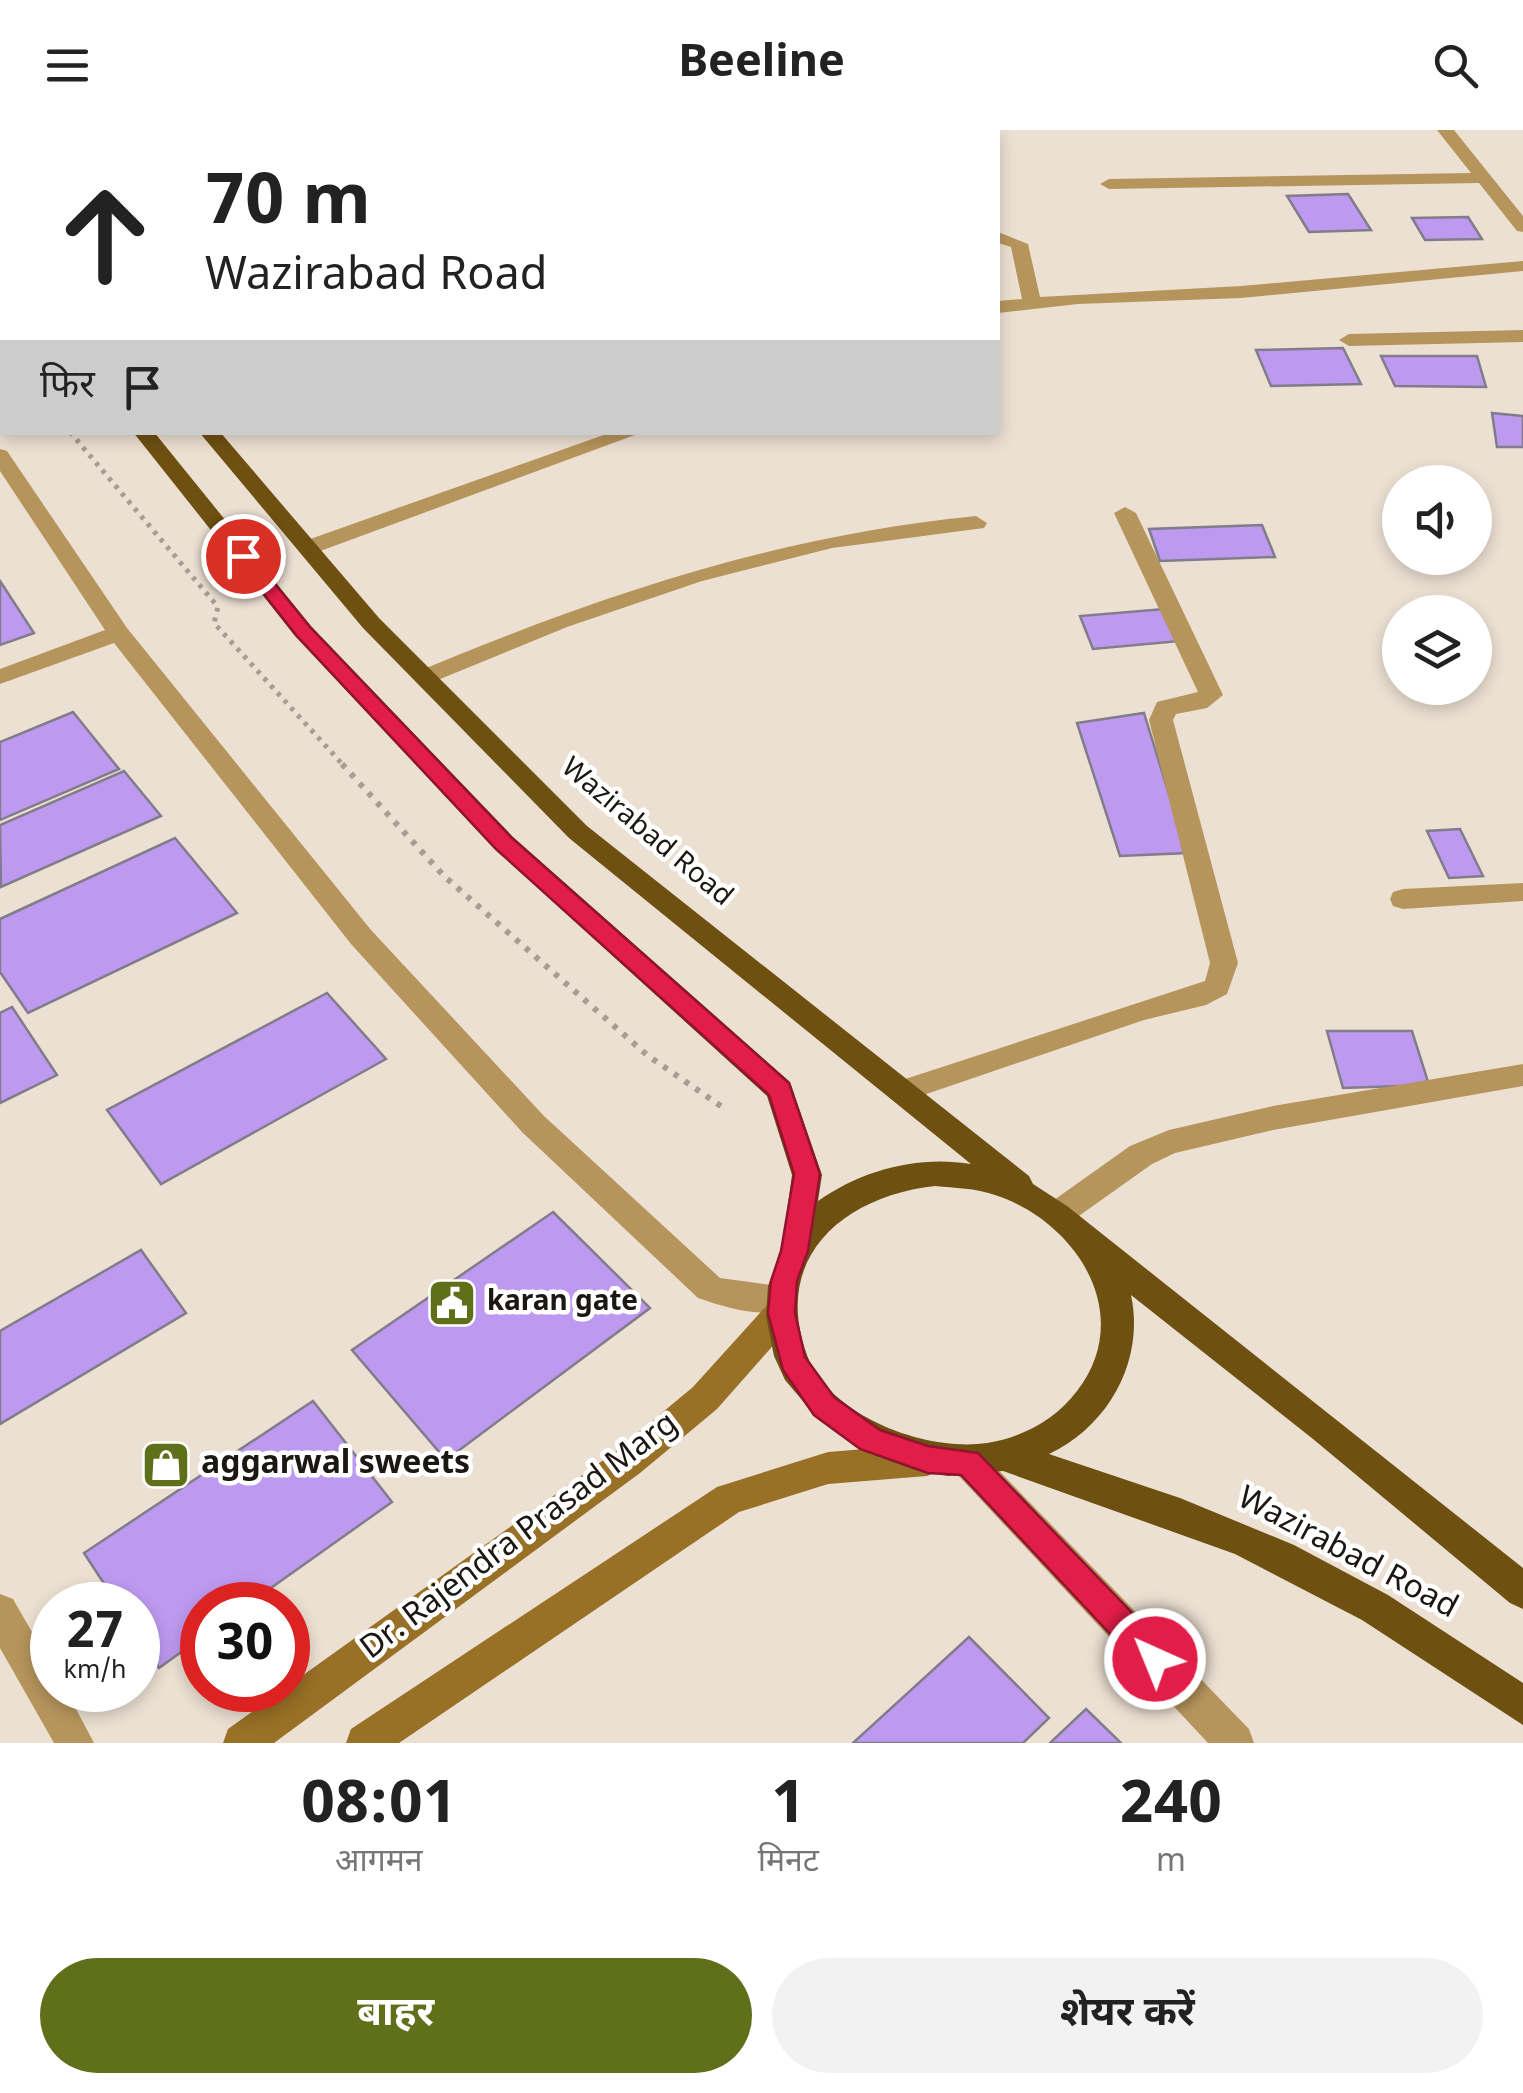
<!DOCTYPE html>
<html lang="hi">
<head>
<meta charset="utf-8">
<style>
  body { margin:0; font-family:Georgia,"Noto Sans Devanagari",serif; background:#f2f2f2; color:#222; height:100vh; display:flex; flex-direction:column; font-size:38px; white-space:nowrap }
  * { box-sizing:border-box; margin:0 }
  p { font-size:32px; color:#767676 }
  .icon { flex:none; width:55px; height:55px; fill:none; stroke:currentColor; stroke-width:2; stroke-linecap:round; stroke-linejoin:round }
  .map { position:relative; height:1613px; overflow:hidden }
  .sheet { display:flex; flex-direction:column; background:#fff; flex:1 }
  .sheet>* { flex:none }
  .hud { position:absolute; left:0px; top:0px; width:1000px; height:305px; box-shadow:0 5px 15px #0003; background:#fff; color:#222; overflow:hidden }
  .buttons { position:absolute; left:1382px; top:335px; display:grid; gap:20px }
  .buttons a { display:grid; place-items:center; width:110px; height:110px; border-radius:50%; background:#fff; box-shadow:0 5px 15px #0003; font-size:50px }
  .speed { position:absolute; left:30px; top:1452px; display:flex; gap:20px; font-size:50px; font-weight:700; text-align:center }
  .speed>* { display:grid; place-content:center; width:130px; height:130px; border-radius:50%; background:#fff; box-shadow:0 5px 15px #0003; line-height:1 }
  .speed small { font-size:25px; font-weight:400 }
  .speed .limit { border:15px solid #d22; background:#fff; color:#111 }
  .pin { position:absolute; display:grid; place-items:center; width:85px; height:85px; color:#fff; margin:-42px; border:5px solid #fff; border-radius:50%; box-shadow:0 2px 10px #0007 }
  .me { position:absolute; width:110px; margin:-55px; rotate:316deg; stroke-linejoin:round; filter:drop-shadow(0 0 8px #0008) }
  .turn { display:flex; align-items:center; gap:35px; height:210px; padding:0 40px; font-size:45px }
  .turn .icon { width:130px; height:130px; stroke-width:2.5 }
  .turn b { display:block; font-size:70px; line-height:85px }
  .then { display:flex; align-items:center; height:95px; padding:0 40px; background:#0003; gap:20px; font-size:38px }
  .eta { display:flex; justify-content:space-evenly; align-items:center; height:170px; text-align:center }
  .eta b { font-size:60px; font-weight:700; line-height:70px }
  .button { display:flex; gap:20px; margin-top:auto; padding:20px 40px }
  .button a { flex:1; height:115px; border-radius:60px; background:#606f1a; color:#fff; font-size:40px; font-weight:700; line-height:115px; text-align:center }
  .button a+a { background:#f2f2f2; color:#222 }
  header { display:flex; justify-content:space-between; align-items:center; height:130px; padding:0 40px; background:#fff; font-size:45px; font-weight:700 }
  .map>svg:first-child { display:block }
</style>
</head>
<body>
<header><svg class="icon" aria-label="menu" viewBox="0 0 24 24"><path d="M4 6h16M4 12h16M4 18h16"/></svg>Beeline<svg class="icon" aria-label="search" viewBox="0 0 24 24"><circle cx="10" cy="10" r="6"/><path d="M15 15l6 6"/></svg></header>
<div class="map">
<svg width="1523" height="1613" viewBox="0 0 1523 1613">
  <rect width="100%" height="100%" fill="#ece0d2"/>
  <g fill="#be99f0" stroke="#817c8a" stroke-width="2.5">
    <path d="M 1348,64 L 1371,100 L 1309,102 L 1287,66 Z"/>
    <path d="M 1468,87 L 1482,109 L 1425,110 L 1412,88 Z"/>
    <path d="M 1343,218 L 1361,254 L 1271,256 L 1256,220 Z"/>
    <path d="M 1381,226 L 1477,226 L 1486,257 L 1395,256 Z"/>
    <path d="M 1492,283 L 1523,286 L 1523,317 L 1497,317 Z"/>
    <path d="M 1262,395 L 1275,427 L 1160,431 L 1149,399 Z"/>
    <path d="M 0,451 L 34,503 L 0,515 Z"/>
    <path d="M 1164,479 L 1180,511 L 1093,519 L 1080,486 Z"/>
    <path d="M 73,582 L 119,639 L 0,690 L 0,612 Z"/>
    <path d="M 1144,583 L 1187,723 L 1120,726 L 1077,593 Z"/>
    <path d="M 124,641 L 161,686 L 1,757 L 0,695 Z"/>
    <path d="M 1460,699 L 1483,746 L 1449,748 L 1427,701 Z"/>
    <path d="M 175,708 L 237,783 L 28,883 L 0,842 L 0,789 Z"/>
    <path d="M 327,863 L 386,929 L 161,1054 L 107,980 Z"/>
    <path d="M 12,877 L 57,945 L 0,973 L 0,883 Z"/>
    <path d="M 1327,901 L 1412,901 L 1429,955 L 1343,958 Z"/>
    <path d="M 553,1082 L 650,1178 L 446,1330 L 352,1220 Z"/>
    <path d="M 141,1120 L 186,1183 L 0,1294 L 0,1201 Z"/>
    <path d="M 313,1271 L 392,1372 L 247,1475 L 202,1475 L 202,1507 L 159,1538 L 138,1505 L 138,1475 L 118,1475 L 84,1423 Z"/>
    <path d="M 969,1507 L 1049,1588 L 1023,1613 L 853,1613 Z"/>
    <path d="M 1086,1579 L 1121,1613 L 1050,1613 Z"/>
  </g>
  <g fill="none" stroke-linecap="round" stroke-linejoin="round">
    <path stroke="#a79d92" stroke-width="5" stroke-dasharray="4 6" stroke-linecap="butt" d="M 70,302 L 218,477 L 214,493 L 344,636"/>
    <path stroke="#a79d92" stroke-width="6" stroke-dasharray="5 8" stroke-linecap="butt" d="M 342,634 L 444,746 L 647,925 L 725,979"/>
    <g fill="#b6955c" fill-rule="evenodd">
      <rect x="409" y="0" width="16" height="2"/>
      <rect x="457" y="0" width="16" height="2"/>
      <path d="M 1437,0 L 1454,0 L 1523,86 L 1523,102 L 1517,101 L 1479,53 L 1109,59 L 1100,54 L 1109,49 L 1471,43 Z"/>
      <rect x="0" y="38" width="2" height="10"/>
      <path d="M 998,102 L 1028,114 L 1040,167 L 1241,156 L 1523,131 L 1523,141 L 1241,168 L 1078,174 L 998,183 L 998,171 L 1022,169 L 1011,117 L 998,113 Z"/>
      <path d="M 1523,200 L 1523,212 L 1349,216 L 1339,210 L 1349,204 Z"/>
      <path d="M 612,302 L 643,302 L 315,423 L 307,425 L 296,418 L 299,413 Z"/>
      <path d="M 0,319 L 7,321 L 127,498 L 371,800 L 544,986 L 720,1148 L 793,1158 L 798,1168 L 793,1178 C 763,1189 727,1178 698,1168 L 522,1002 L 351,814 L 114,513 L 0,554 L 0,539 L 105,500 L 0,341 Z"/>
      <path d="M 1125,377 L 1136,383 L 1223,565 L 1207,578 L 1176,584 L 1173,590 L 1238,833 L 1227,864 L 1206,875 L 1144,890 L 903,972 L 893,969 L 888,961 L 893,953 L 1205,851 L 1210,833 L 1149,590 L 1157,572 L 1198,562 L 1114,383 Z"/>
      <path d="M 976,386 L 987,393 L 984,398 L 832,418 L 702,451 L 567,497 L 433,552 L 417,552 L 413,547 L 417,542 C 601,465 776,406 976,386 Z"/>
      <path d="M 1523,753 L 1523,771 L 1403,779 L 1393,776 L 1390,769 L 1393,762 L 1403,759 Z"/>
      <path d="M 1523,934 L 1523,956 L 1273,1000 L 1175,1023 L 1152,1034 L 1069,1093 L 1058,1097 L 1047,1093 L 1042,1084 L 1047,1075 L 1130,1016 L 1169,1000 L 1273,976 Z"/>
      <path d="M 968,1316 L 980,1321 L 1249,1599 L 1254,1613 L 1208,1613 L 956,1343 L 951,1332 L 956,1321 Z"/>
      <path d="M 0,1464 L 13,1469 L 52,1537 L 52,1560 L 66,1560 L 94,1613 L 54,1613 L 0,1518 Z"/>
    </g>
    <g fill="#987026" fill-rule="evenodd">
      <path d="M 781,1169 L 793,1173 L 797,1183 L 793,1193 L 717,1279 L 640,1343 L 274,1613 L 223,1613 L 228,1599 L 616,1321 L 693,1257 L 769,1173 Z"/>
      <path d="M 927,1314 L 939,1319 L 944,1330 L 939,1341 L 927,1346 L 828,1354 L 739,1382 L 399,1613 L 346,1613 L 351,1599 L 717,1357 L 828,1322 Z"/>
    </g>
    <g fill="#6e5011" fill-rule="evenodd">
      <path d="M 0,49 L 2,50 L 2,62 L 0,62 Z"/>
      <rect x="0" y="120" width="2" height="14"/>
      <path d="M 133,302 L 154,302 L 311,496 L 513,707 L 790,952 L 822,1045 L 818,1071 C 862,1040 918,1025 971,1034 L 569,708 L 363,498 L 199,302 L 220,302 L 379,488 L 587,696 L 1029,1046 L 1033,1054 L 1067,1076 L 1523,1438 L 1523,1479 L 1510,1473 L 1313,1309 L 1131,1165 C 1145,1230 1109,1296 1049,1324 L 1180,1368 L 1294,1415 L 1388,1465 L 1523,1553 L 1523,1595 L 1362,1490 L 1235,1424 L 1003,1341 L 948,1346 L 912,1339 L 866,1322 L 819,1290 L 785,1250 L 774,1226 L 766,1186 L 768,1156 L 782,1119 L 792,1045 L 767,966 L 495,719 L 295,506 ZM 935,1056 C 955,1058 975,1058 995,1065 C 1077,1092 1136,1185 1077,1261 C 1055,1290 1023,1307 987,1313 C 927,1322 830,1287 807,1225 C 771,1126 845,1066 935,1056 Z"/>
    </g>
  </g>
  <path fill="#e11d48" stroke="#92132f" stroke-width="2.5" d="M 243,421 L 249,422 L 310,497 L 512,708 L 789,953 L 820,1044 L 808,1121 L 797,1151 L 795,1183 L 805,1227 L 834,1267 L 880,1300 L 928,1316 L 978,1323 L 1166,1518 L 1170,1529 L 1166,1540 L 1155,1544 L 1144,1540 L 961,1345 L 928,1343 L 860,1319 L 814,1285 L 783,1240 L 768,1183 L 771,1151 L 781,1121 L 794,1044 L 769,965 L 496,719 L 296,505 L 234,426 Z"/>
  <defs>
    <g id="civic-square" transform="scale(2.5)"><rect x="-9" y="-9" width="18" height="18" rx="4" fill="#606f1a" stroke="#fff"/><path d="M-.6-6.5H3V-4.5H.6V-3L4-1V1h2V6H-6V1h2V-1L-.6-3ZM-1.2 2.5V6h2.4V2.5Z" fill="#fff"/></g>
    <g id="shop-square" transform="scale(2.5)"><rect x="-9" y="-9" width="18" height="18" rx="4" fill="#606f1a" stroke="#fff"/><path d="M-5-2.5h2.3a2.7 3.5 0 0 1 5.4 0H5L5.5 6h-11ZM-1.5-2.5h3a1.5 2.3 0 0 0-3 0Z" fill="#fff"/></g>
  </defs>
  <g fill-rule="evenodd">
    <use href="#civic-square" x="452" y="1173"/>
    <use href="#shop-square" x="166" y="1335"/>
  </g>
  <g text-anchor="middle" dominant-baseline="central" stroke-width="9" stroke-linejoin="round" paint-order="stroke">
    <g font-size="28" fill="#1b1712" stroke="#fff">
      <text transform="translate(646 703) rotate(40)">Wazirabad Road</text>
    </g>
    <g font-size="28" font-weight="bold" fill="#1b1712" stroke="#fff" text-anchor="start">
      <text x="487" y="1173">karan gate</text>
    </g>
    <g font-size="32" font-weight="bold" fill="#1b1712" stroke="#fff" text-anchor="start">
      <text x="201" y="1335">aggarwal sweets</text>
    </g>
    <g font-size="32" fill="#1b1712" stroke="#fff">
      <text transform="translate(520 1407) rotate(-37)">Dr. Rajendra Prasad Marg</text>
      <text transform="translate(1347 1424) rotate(28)">Wazirabad Road</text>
    </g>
  </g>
</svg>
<div class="buttons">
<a><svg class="icon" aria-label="sound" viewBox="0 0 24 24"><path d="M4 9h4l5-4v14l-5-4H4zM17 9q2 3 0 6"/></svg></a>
<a><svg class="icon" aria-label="layers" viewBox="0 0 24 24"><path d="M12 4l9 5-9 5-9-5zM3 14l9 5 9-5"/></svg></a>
</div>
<div class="speed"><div>27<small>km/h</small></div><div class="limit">30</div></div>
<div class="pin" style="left:243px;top:426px;background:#d93025"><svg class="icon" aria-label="arrive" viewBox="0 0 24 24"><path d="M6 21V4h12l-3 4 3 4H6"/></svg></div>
<svg class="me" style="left:1155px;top:1529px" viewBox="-20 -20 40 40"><circle r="17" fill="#e11d48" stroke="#fff" stroke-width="3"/><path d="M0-11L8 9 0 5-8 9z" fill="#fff"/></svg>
<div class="hud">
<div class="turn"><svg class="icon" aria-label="ahead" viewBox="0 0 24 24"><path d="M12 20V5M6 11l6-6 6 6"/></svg><div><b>70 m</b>Wazirabad Road</div></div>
<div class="then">फिर<svg class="icon" aria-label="arrive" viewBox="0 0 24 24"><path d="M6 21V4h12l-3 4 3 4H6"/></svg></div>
</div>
</div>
<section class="sheet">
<div class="eta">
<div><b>08:01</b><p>आगमन</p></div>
<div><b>1</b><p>मिनट</p></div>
<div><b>240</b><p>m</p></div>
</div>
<div class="button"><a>बाहर</a><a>शेयर करें</a></div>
</section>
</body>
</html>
